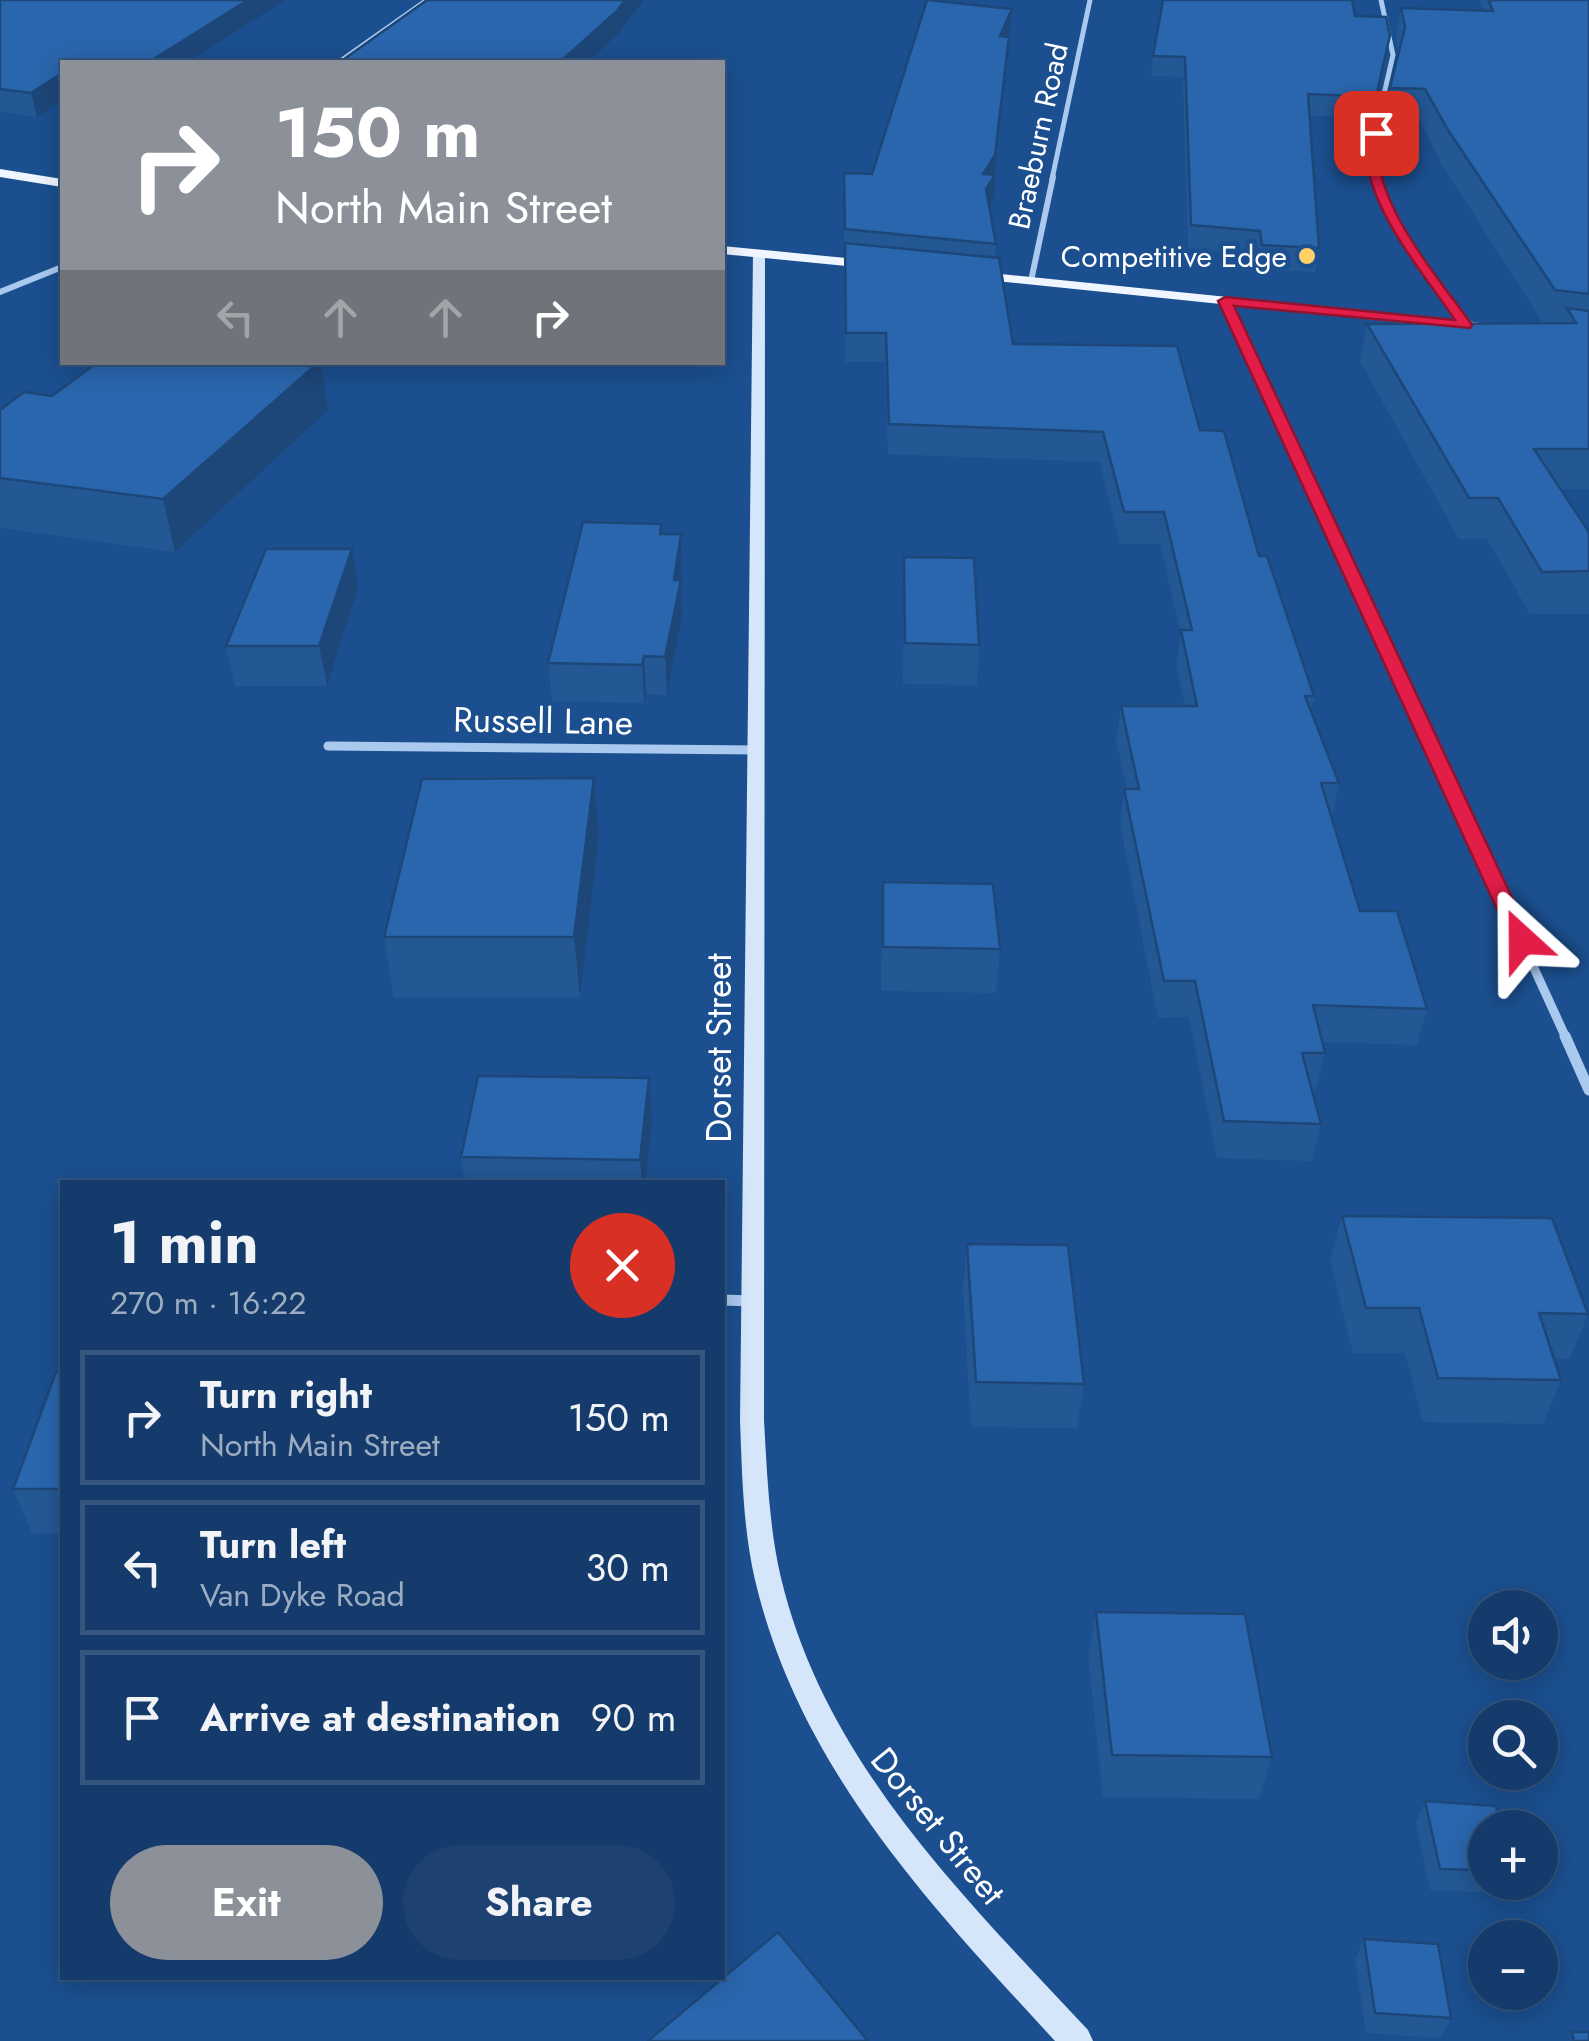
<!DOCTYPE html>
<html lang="en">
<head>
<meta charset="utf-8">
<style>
  body { margin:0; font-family:Jost,sans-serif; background:#1d4271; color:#f1f3f6; height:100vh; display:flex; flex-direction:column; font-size:38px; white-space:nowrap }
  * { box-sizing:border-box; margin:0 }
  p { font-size:32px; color:#9dadc1 }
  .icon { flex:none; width:55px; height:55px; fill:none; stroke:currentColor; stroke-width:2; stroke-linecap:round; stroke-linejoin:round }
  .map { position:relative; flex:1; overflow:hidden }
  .panel { position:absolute; left:60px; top:1180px; width:665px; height:800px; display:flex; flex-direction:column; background:#143b6b; border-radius:0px; box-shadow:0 5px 25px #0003,0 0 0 2px #33557e }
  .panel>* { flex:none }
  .banner { position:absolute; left:60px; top:60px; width:665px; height:305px; border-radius:0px; box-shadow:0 5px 25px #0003,0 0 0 2px #33557e; background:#8c9099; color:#fff; overflow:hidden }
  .tools { position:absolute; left:1468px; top:1590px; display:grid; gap:20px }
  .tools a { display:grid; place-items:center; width:90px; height:90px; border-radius:50%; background:#143b6b; box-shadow:0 5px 25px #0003,0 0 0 2px #33557e; font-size:50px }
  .pin { position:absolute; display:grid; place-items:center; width:85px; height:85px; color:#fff; margin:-42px; border-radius:20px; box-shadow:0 5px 15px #0006 }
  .me { position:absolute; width:110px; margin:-55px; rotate:336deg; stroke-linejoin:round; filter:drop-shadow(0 0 8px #0008) }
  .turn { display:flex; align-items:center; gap:35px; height:210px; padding:0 50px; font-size:45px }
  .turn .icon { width:130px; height:130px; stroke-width:2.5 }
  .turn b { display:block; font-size:70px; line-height:85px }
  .lanes { display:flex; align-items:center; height:95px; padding:0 50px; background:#0003; justify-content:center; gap:50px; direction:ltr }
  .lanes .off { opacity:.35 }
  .round { display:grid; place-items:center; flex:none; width:105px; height:105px; border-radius:52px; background:#1d4271 }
  .overview { display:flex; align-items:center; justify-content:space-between; height:170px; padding:0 50px }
  h1 { font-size:60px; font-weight:700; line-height:75px }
  .cta { display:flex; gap:20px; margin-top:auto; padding:20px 50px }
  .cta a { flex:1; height:115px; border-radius:60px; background:#8c9099; color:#fff; font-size:40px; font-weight:700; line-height:115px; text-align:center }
  .cta a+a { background:#1d4271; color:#f1f3f6 }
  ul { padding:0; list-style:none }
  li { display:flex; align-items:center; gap:30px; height:135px; margin:0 20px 15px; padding:0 30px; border:5px solid #33557e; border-radius:0px }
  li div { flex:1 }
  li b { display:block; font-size:38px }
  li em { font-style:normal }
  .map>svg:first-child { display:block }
</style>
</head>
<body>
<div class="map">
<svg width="1589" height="2041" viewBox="0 0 1589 2041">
  <rect width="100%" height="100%" fill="#1b4f8f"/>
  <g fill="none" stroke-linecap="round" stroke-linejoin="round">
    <g stroke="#a9c9ee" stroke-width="5">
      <path d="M 339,62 L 427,0"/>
      <path d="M 1052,179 L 1090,0"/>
      <path d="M 1378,179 L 1372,146 L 1393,55 L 1381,0"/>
    </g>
    <g stroke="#a9c9ee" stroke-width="6">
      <path d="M 1377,177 L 1391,216 L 1465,325"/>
      <path d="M 1031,281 L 1053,177"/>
      <path d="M 0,292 L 62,267"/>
      <path d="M 1225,301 L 1273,403"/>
    </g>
    <path stroke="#a9c9ee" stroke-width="8" d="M 1272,401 L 1404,684"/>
    <g stroke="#a9c9ee" stroke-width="9">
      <path d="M 1403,682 L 1566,1038"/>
      <path d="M 328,746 L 757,750"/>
    </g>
    <g stroke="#a9c9ee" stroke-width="11">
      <path d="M 1565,1036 L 1589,1090"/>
      <path d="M 722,1300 L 752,1301"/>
    </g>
    <path fill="#d6e6fa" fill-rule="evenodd" d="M 759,250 L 765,253 L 764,1420 C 767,1473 769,1527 781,1578 C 825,1762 963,1896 1088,2030 L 1093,2041 L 1055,2041 C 929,1904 799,1767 755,1580 C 743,1528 742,1473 740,1420 L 753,253 Z"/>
    <g fill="#f0f6ff" fill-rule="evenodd">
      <path d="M 0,169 L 62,179 L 62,187 L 0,177 Z"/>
      <path d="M 722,246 L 877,261 L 884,265 L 877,269 L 722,254 Z"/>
      <path d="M 971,271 L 1484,323 L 1491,327 L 1484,331 L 966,278 L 964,275 Z"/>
    </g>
  </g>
  <g fill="#245895">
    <path d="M 0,0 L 188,62 L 62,62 L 37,117 L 0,112 Z"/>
    <path d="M 1480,0 L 1589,0 L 1589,489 L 1561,489 L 1589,532 L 1589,614 L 1530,614 L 1487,539 L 1459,539 L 1360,361 L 1367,324 L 1543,323 L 1441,163 L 1419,120 L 1385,119 L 1398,53 L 1396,37 L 1401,8 L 1484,11 Z"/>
    <path d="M 1355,16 L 1387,55 L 1372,118 L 1309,116 L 1319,248 L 1315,272 L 1258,269 L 1256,254 L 1188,248 L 1183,77 L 1151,76 L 1153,56 Z"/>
    <path d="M 1010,30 L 1007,37 L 1009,37 L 1007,58 L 994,175 L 994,199 L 989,206 L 996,244 L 995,258 L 1013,344 L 1200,430 L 1259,556 L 1314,696 L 1311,711 L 1339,783 L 1332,818 L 1360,911 L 1427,1009 L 1417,1045 L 1322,1042 L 1325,1053 L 1316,1090 L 1312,1090 L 1321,1124 L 1312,1161 L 1217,1158 L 1189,1017 L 1158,1018 L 1120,824 L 1124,789 L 1127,789 L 1116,740 L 1121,706 L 1185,706 L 1176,664 L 1181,635 L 1160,544 L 1120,544 L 1100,462 L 888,454 L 885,362 L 845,362 L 844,197 L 872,174 Z"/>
    <path d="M 98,362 L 321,362 L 328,410 L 175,552 L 0,528 L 0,410 L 52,396 Z"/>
    <path d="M 681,534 L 682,616 L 667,695 L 646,694 L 644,703 L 552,701 L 548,663 Z"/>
    <path d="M 904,557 L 979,645 L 977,685 L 903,684 Z"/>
    <path d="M 358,588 L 327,686 L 235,686 L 226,646 Z"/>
    <path d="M 594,778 L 599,837 L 580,997 L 394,998 L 384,937 Z"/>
    <path d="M 883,882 L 1000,949 L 996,993 L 881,991 Z"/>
    <path d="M 652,1122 L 646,1182 L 465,1182 L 461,1157 Z"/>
    <path d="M 1342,1216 L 1588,1314 L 1570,1359 L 1554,1358 L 1561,1380 L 1543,1424 L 1423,1422 L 1405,1353 L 1353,1353 L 1330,1260 Z"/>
    <path d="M 967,1244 L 1084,1384 L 1077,1428 L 971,1427 L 963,1289 Z"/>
    <path d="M 62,1372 L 62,1533 L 32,1533 L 13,1489 Z"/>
    <path d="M 1096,1612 L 1272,1757 L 1259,1799 L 1103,1797 L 1088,1655 Z"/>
    <path d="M 1425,1801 L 1485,1828 L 1485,1882 L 1505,1882 L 1500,1893 L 1430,1890 L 1416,1823 Z"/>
    <path d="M 1364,1939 L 1451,2018 L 1440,2038 L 1366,2033 L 1355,1960 Z"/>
  </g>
  <g fill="#1d4779">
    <path d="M 248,0 L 285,0 L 188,62 L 143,62 Z"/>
    <path d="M 625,0 L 644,0 L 618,34 L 588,62 L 560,62 Z"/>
    <path d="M 1012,9 L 1010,30 L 998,57 L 1000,36 Z"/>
    <path d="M 1009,37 L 994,178 L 995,175 L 994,199 L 985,213 L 983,174 Z"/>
    <path d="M 62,73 L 62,100 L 37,117 L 31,93 Z"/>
    <path d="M 319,362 L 321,362 L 328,410 L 175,552 L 163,499 Z"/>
    <path d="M 681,534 L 682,616 L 667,695 L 665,657 Z"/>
    <path d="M 352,549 L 358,588 L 327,686 L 319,646 Z"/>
    <path d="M 644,656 L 646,694 L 644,703 L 642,665 Z"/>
    <path d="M 594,778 L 599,837 L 580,997 L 574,937 Z"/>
    <path d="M 649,1078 L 652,1122 L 646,1182 L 642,1182 L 640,1160 Z"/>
  </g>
  <g fill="#2a66ad" stroke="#1d4779" stroke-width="2.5">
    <path d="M 0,0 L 248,0 L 152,60 L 143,62 L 83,60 L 80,62 L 62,62 L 62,73 L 31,93 L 0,89 Z"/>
    <path d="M 427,0 L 625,0 L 617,11 L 560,62 L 340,62 Z"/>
    <path d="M 927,0 L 1012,9 L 1000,36 L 1009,37 L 995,155 L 983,174 L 995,175 L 986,189 L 996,244 L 845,229 L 844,173 L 872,174 Z"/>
    <path d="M 1163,0 L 1352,0 L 1355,16 L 1386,17 L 1390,35 L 1376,97 L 1308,94 L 1319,248 L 1262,245 L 1260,231 L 1191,225 L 1185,57 L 1153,56 Z"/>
    <path d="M 1495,0 L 1589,0 L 1589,294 L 1555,290 L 1448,130 L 1425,89 L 1390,88 L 1405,27 L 1401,8 L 1493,11 L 1489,1 Z"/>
    <path d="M 845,243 L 999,258 L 1013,344 L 1177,346 L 1200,430 L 1224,431 L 1259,556 L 1267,556 L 1314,696 L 1305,696 L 1339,783 L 1321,783 L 1360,911 L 1397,911 L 1427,1009 L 1313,1005 L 1325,1053 L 1302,1053 L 1321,1124 L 1224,1121 L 1195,981 L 1164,981 L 1124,789 L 1139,789 L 1121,706 L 1197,706 L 1181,630 L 1192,630 L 1164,512 L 1124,512 L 1103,432 L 889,424 L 886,333 L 846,333 Z"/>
    <path d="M 1567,308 L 1589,311 L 1589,449 L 1534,449 L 1589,532 L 1589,571 L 1542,572 L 1498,498 L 1469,498 L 1367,324 L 1576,323 Z"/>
    <path d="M 98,362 L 319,362 L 163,499 L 0,478 L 0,410 L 24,392 L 52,396 Z"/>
    <path d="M 583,522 L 661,524 L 660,534 L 681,534 L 674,580 L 681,580 L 665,657 L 644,656 L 642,665 L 548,663 Z"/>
    <path d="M 266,549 L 352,549 L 319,646 L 226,646 Z"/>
    <path d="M 904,557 L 974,558 L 979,645 L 905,643 Z"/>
    <path d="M 594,778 L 574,937 L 384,937 L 422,779 Z"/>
    <path d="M 883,882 L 993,884 L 1000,949 L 883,947 Z"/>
    <path d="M 478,1076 L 649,1078 L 640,1160 L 461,1157 Z"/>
    <path d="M 1342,1216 L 1552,1218 L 1588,1314 L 1539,1313 L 1561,1380 L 1438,1378 L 1419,1308 L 1366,1308 Z"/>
    <path d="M 967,1244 L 1068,1245 L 1084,1384 L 976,1382 Z"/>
    <path d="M 56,1372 L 62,1372 L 62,1489 L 13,1489 Z"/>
    <path d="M 1096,1612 L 1245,1614 L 1272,1757 L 1112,1755 Z"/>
    <path d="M 1425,1801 L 1496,1806 L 1501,1828 L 1485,1828 L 1485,1870 L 1440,1869 Z"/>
    <path d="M 778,1932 L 868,2041 L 648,2041 Z"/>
    <path d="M 1364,1939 L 1438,1944 L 1451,2018 L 1375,2013 Z"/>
    <path d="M 1572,2032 L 1589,2032 L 1589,2041 L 1574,2041 Z"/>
  </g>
  <path fill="#e11d48" stroke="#92132f" stroke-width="2.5" d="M 1376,129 L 1381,133 C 1363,192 1439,278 1472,325 L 1470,328 L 1234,306 L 1532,940 L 1522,947 L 1511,940 L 1218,301 L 1225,297 L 1455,320 C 1424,273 1351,191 1370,133 Z"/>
  <circle fill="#ffd166" stroke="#1b4f8f" stroke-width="4" cx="1307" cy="256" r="10"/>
  <g text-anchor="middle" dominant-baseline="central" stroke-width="10" stroke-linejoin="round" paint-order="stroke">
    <g font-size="30" fill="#fff" stroke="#1b4f8f">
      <text transform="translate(1038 136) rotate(-78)">Braeburn Road</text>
    </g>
    <g font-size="30" fill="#fff" stroke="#1b4f8f" text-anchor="end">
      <text x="1287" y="256">Competitive Edge</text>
    </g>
    <g font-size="35" fill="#fff" stroke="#1b4f8f">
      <text transform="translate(543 721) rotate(1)">Russell Lane</text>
      <text transform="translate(719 1048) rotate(-90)">Dorset Street</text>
      <text transform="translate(938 1826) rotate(51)">Dorset Street</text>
    </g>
  </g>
</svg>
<div class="tools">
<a><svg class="icon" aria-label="sound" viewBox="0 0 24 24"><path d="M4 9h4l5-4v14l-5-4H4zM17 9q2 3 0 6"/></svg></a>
<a><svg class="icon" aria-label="search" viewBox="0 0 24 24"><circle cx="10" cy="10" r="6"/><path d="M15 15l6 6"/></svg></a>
<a>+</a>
<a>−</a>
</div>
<div class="pin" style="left:1376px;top:133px;background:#d93025"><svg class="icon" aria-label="arrive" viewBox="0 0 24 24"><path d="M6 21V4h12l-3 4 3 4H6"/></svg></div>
<svg class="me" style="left:1522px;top:940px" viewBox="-20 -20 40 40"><path d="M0-17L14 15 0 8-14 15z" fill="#e11d48" stroke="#fff" stroke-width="4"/></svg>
<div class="banner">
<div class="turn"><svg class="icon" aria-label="right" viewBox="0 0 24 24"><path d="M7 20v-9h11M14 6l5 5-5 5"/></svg><div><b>150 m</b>North Main Street</div></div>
<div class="lanes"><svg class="icon off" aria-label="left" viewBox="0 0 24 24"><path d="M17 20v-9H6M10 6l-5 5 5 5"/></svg><svg class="icon off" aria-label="ahead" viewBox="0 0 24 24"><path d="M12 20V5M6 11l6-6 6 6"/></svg><svg class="icon off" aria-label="ahead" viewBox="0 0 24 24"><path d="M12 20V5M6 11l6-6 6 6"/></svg><svg class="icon" aria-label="right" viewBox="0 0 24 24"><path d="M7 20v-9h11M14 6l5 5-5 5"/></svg></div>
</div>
<section class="panel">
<div class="overview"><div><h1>1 min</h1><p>270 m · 16:22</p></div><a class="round" style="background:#d93025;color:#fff"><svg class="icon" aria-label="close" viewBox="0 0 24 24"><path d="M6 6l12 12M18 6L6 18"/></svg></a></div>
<ul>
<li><svg class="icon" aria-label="right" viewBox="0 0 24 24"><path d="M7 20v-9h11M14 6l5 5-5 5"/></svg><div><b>Turn right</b><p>North Main Street</p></div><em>150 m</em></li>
<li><svg class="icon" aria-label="left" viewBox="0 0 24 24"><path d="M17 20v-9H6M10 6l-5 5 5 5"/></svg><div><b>Turn left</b><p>Van Dyke Road</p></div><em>30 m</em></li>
<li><svg class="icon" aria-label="arrive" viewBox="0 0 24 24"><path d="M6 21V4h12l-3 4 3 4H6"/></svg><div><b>Arrive at destination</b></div><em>90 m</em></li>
</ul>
<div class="cta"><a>Exit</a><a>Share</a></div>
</section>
</div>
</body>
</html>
